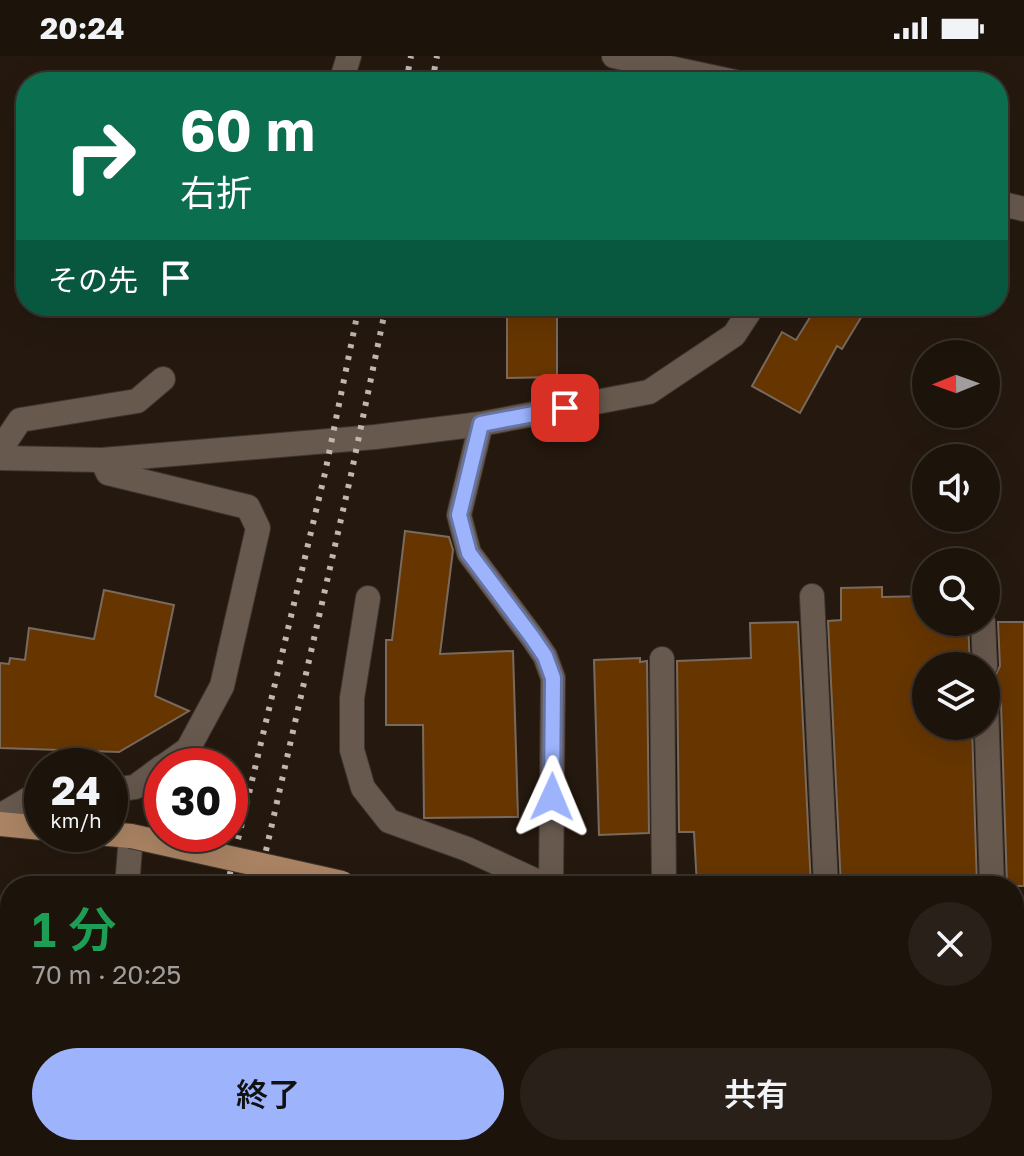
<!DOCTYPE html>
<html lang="ja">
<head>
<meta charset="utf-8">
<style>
  body { margin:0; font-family:"Golos Text","Noto Sans JP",sans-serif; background:#292019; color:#f1f3f6; height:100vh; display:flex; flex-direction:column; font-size:30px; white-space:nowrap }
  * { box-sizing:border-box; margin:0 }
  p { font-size:26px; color:#a09e9d }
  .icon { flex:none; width:44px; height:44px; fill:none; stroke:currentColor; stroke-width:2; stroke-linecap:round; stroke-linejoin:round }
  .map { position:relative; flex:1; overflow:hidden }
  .details { position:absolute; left:0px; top:820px; width:1024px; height:280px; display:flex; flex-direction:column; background:#1c130b; border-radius:32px 32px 0 0; box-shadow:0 8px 32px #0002,0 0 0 2px #3a322c }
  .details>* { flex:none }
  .hud { position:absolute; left:16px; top:16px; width:992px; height:244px; border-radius:32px; box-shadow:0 8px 32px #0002,0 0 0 2px #3a322c; background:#0b6e4f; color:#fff; overflow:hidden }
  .needle { width:52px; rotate:269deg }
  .fabs { position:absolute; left:912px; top:284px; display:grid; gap:16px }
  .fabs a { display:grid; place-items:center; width:88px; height:88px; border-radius:50%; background:#1c130b; box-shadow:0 8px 32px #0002,0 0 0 2px #3a322c; font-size:40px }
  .speed { position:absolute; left:24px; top:692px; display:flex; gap:16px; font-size:40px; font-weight:700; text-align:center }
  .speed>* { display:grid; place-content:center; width:104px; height:104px; border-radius:50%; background:#1c130b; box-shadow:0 8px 32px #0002,0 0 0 2px #3a322c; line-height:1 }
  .speed small { font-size:20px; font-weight:400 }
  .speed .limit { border:12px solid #d22; background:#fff; color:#111 }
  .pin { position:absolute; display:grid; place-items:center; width:68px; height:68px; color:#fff; margin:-34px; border-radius:16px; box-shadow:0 4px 12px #0006 }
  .me { position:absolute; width:88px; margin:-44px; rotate:1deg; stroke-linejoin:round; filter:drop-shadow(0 0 6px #0008) }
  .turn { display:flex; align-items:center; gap:28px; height:168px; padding:0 32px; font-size:36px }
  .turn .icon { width:104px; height:104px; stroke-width:2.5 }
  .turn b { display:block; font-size:56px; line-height:68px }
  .then { display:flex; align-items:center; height:76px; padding:0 32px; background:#0003; gap:16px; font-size:30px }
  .round { display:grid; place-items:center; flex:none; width:84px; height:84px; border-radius:42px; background:#292019 }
  .summary { display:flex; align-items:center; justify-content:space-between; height:136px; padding:0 32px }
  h1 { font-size:48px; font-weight:600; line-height:60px; color:#1e9e55 }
  .button { display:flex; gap:16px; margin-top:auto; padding:16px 32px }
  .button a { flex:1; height:92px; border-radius:48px; background:#9db4fd; color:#111; font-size:32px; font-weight:600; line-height:92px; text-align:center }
  .button a+a { background:#292019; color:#f1f3f6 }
  .status { display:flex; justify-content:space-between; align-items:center; height:56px; padding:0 40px; background:#1c130b; direction:ltr }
  .status svg { height:22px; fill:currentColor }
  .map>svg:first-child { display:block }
</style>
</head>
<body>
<div class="status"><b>20:24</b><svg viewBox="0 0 49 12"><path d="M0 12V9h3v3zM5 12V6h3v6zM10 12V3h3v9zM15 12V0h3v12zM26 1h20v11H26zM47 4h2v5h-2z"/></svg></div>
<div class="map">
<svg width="1024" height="1100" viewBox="0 0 1024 1100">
  <rect width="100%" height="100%" fill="#25190f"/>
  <g fill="#673600" stroke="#796a5e" stroke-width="2">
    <path d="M 507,250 L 557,250 L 557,321 L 507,322 Z"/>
    <path d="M 817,250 L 868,250 L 842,293 L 837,290 L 800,357 L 752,330 L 782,276 L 796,284 Z"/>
    <path d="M 405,475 L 449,481 L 453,494 L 440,598 L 513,595 L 518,761 L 424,762 L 423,669 L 386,669 L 386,584 L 392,584 Z"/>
    <path d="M 882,531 L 882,541 L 926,540 L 926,566 L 968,566 L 970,610 L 926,610 L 926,670 L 972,670 L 977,830 L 841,830 L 828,565 L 841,564 L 841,532 Z"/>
    <path d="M 104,534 L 174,549 L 155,640 L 189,655 L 119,696 L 0,692 L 0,607 L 9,608 L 10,602 L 25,604 L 29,572 L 94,583 Z"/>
    <path d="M 798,566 L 811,830 L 697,830 L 694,776 L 679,776 L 677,605 L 751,602 L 750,567 Z"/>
    <path d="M 998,566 L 1024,566 L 1024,830 L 1007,830 L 1001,648 L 998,639 L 986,633 L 986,625 L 994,622 L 1000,610 Z"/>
    <path d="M 640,602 L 640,606 L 647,605 L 649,777 L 599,779 L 594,604 Z"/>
  </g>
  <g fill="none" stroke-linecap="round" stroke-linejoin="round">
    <g stroke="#3e3530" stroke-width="26">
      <g id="minor">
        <path d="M 614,0 L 735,26"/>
        <path d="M 341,26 L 349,0"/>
        <path d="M 998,147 L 1024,153"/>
        <path d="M 481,368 L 459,459 L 469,497 L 532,581 L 545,600 L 553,622 L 551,830"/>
        <path d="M 0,394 L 20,364 L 137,345 L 163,323"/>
        <path d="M 0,402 L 102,404 L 375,381 L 481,368 L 649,336 L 734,279 L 753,250"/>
        <path d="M 102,404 L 108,417 L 248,451 L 258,472 L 222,630 L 188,693 L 164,710"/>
        <path d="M 812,540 L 826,830"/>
        <path d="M 368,542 L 352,642 L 352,694 L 363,732 L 389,765 L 467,793 L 547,830"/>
        <path d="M 983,566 L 985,610"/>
        <path d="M 662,603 L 664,830"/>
        <path d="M 986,648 L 992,830"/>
        <path d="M 110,734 L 135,731 L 162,711"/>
        <path d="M 0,760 L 27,744 L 42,742"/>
        <path d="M 127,830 L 131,780"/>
        <path d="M 804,1090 L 805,1100"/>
        <path d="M 57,1100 L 60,1090"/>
      </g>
    </g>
    <g stroke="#3e3530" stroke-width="26">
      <g id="major">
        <path d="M 0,768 L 42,772"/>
        <path d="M 108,778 L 131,780"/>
        <path d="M 1014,901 L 1024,900"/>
      </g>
    </g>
    <use href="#minor" stroke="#68594e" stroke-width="24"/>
    <use href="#major" stroke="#ab8464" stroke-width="24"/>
    <g stroke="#c1b7b0" stroke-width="6" stroke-dasharray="4 8" stroke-linecap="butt">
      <path d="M 406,26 L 411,0"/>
      <path d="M 432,26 L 437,0"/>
      <path d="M 227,830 L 325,417 L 359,250"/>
      <path d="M 258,830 L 351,419 L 386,250"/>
      <path d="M 160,1100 L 163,1090"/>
      <path d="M 191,1100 L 194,1090"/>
    </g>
    <g stroke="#3e3530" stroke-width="26" stroke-linecap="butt">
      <path id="major-bridge" d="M 131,780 L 342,827"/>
    </g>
    <use href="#major-bridge" stroke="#ab8464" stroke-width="24"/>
  </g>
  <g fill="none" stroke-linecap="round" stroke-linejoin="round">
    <g stroke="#6675a4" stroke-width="20">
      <path id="route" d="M 552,741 L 553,622 L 545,600 L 532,581 L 469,497 L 459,459 L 481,368 L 565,352"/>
    </g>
    <use href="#route" stroke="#9db4fd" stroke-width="14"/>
  </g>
</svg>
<div class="fabs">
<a><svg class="needle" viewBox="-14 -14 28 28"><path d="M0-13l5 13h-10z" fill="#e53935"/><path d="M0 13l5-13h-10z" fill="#a09e9d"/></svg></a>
<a><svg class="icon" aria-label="sound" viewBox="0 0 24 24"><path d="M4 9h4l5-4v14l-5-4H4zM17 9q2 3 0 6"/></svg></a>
<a><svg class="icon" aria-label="search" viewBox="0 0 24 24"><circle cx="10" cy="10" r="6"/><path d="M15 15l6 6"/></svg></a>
<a><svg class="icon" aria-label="layers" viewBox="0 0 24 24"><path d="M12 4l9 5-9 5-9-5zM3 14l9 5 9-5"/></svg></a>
</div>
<div class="speed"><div>24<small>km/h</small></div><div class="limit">30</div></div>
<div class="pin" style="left:565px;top:352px;background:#d93025"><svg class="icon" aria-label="arrive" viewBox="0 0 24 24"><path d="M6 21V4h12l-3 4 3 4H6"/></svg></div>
<svg class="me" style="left:552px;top:741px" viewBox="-20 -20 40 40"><path d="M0-17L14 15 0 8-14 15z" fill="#9db4fd" stroke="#fff" stroke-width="4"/></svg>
<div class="hud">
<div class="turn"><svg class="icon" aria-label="right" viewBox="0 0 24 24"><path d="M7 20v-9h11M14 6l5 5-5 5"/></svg><div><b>60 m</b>右折</div></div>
<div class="then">その先<svg class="icon" aria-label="arrive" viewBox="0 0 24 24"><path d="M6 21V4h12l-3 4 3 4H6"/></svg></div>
</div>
<section class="details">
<div class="summary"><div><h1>1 分</h1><p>70 m · 20:25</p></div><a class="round"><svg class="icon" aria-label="close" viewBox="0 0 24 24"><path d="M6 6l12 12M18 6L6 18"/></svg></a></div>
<div class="button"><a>終了</a><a>共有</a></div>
</section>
</div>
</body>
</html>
